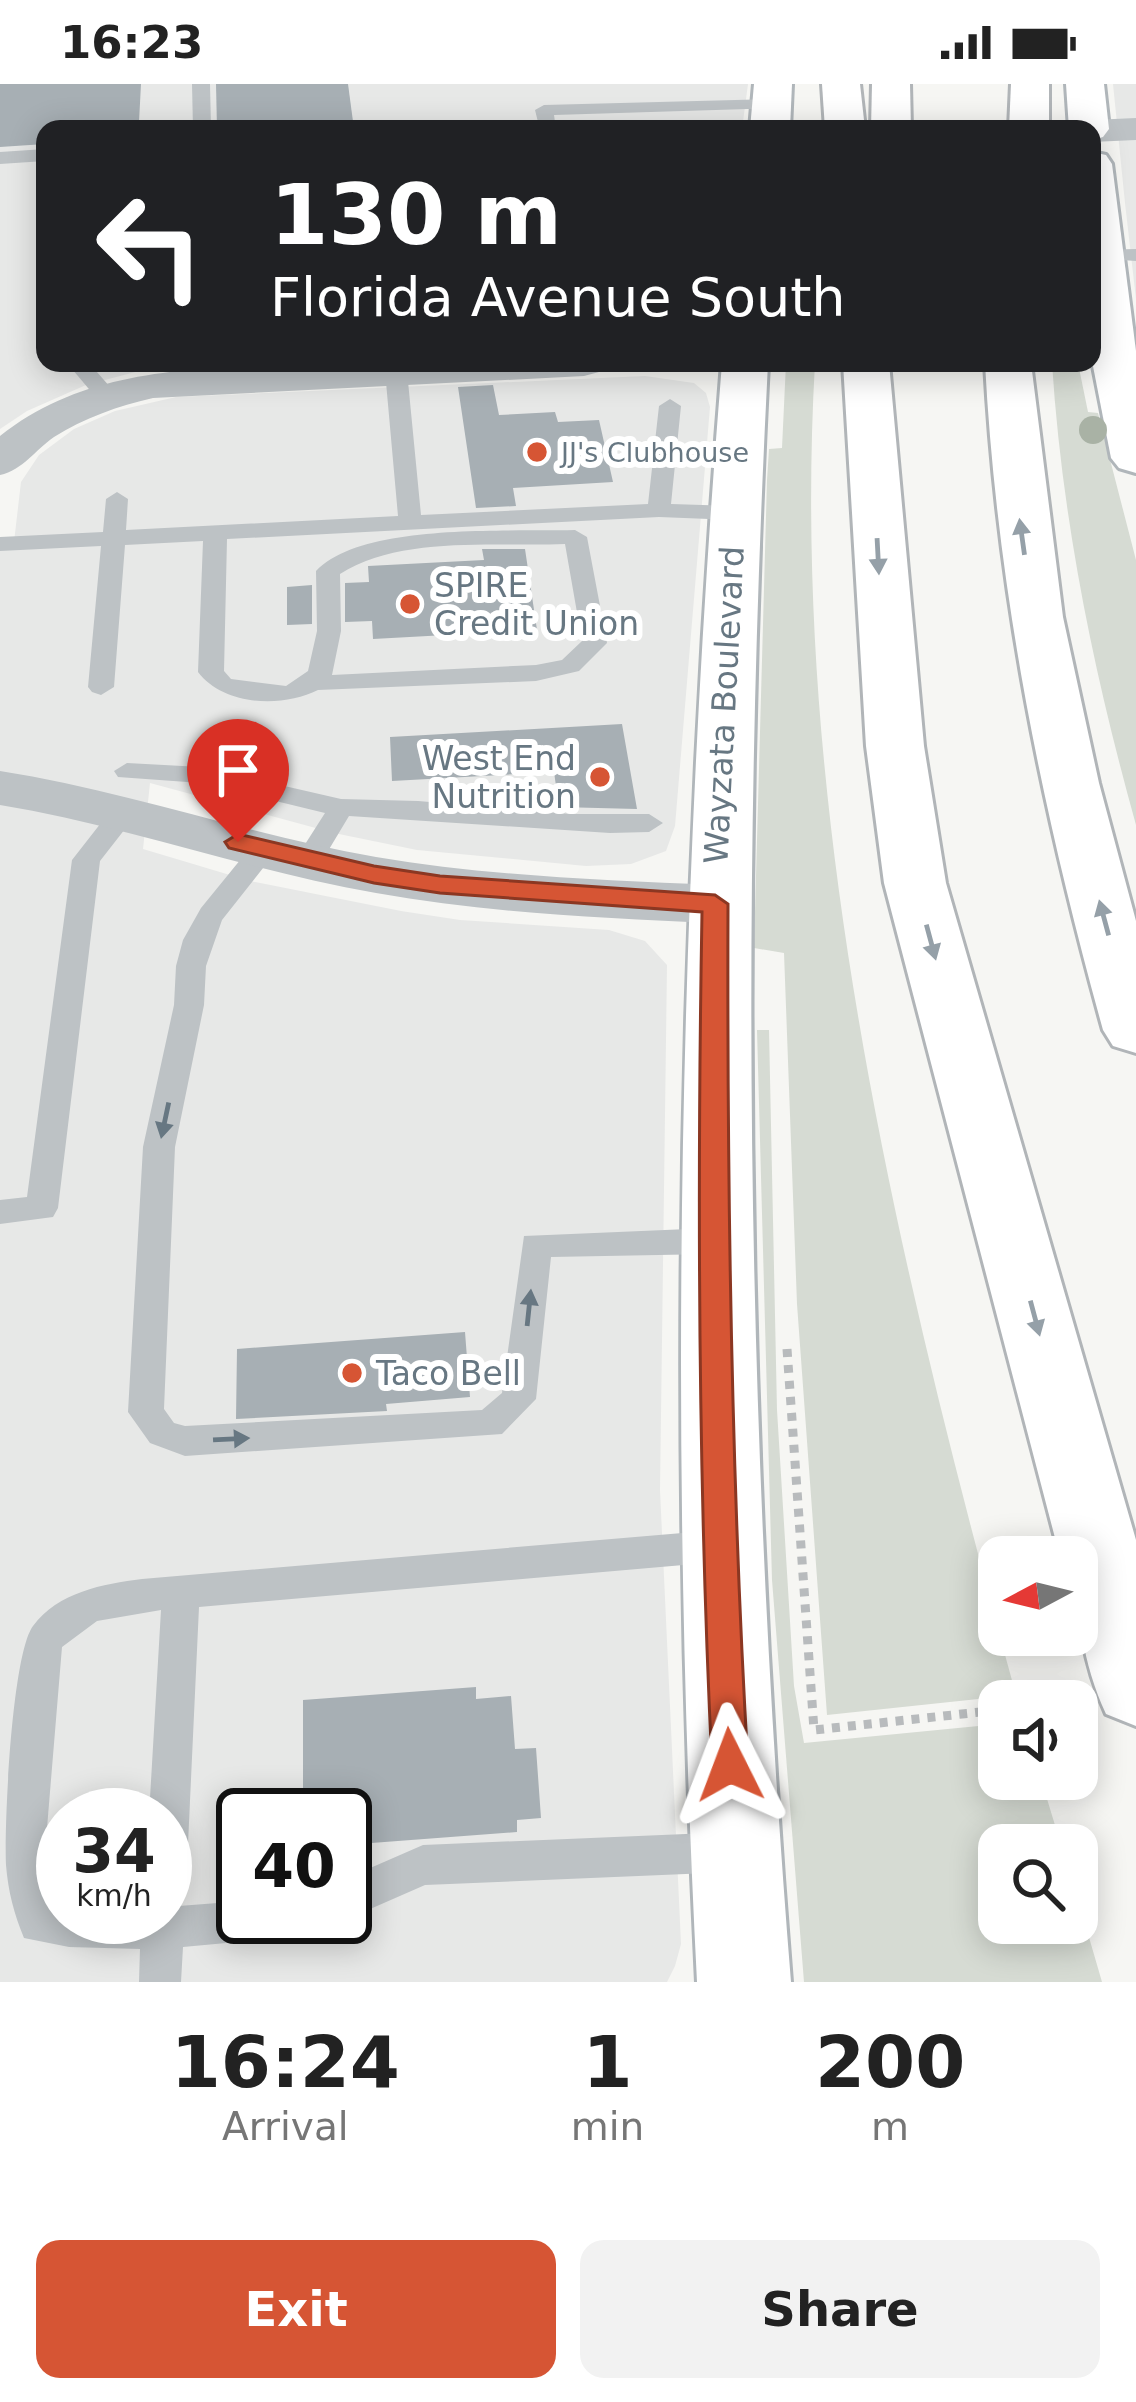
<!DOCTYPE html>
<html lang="en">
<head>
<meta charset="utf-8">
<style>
  body { margin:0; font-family:"DejaVu Sans",sans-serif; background:#f2f2f2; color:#222; height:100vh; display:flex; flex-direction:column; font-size:45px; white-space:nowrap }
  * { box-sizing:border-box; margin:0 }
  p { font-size:39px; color:#767676 }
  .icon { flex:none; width:66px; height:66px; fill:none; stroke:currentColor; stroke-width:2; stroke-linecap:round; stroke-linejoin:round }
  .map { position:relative; height:1898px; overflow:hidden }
  .details { display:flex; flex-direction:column; background:#fff; flex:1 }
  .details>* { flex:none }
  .top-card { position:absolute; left:36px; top:36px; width:1065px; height:252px; border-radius:24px; box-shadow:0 6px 30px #0003; background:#202124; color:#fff; overflow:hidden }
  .needle { width:78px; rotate:263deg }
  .fabs { position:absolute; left:978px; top:1452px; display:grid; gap:24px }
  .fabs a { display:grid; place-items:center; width:120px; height:120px; border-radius:24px; background:#fff; box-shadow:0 6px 30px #0003; font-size:60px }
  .speed { position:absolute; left:36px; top:1704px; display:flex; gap:24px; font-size:60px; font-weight:700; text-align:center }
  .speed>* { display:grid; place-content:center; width:156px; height:156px; border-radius:50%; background:#fff; box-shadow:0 6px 30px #0003; line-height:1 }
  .speed small { font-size:30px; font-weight:400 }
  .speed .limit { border:6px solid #111; border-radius:18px; background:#fff; color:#111 }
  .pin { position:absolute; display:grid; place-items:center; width:102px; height:102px; color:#fff; margin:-123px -51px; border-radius:50% 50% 50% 0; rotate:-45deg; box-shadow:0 0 12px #0007 }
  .pin .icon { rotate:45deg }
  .me { position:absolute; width:132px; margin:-66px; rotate:357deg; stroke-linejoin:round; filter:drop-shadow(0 0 9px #0008) }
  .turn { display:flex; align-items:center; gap:42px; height:252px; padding:0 36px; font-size:54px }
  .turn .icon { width:156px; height:156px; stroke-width:2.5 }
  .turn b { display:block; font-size:84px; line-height:102px }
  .eta { display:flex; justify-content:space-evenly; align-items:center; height:204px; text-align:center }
  .eta b { font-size:72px; font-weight:700; line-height:84px }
  .cta { display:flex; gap:24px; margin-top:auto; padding:24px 36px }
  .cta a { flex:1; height:138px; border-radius:24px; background:#d65534; color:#fff; font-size:48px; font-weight:700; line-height:138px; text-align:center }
  .cta a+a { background:#f2f2f2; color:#222 }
  .status { display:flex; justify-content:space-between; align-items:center; height:84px; padding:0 60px; background:#fff; direction:ltr }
  .status svg { height:33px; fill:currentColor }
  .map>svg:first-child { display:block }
</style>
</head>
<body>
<div class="status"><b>16:23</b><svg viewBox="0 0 49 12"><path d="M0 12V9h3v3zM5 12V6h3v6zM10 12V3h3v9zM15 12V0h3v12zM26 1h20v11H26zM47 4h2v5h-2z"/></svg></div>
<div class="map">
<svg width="1136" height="1898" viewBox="0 0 1136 1898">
  <rect width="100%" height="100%" fill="#f6f6f3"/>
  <g fill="#e7e8e7" fill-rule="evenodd">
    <path d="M 0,0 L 748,0 L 742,45 L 45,45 L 45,279 L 219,279 L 139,287 L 86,301 L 27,327 L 0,345 Z"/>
    <path d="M 1113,0 L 1136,0 L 1136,215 L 1125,119 Z"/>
    <path d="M 645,292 L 694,299 L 706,309 L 710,323 L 675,742 L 666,767 L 631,780 L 586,782 L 417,766 L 334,749 L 150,699 L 143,765 L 250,797 L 401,827 L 460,836 L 609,846 L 645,857 L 667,881 L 660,1406 L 681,1860 L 675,1882 L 667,1898 L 0,1898 L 0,460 L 14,458 L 21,398 L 39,371 L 74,345 L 115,327 L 176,313 ZM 63,1731 L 165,1731 L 165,1833 L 63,1833 ZM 243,1731 L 345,1731 L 345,1833 L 243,1833 Z"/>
  </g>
  <g fill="#d6dbd3">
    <path d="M 786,279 L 815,279 C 789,729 898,1180 1016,1611 L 827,1631 L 797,1220 L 784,869 L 754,864 L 767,396 L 769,365 L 782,364 Z"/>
    <path d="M 1052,279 L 1078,279 L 1088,328 L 1098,329 L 1136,476 L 1136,741 C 1094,590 1062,436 1052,279 Z"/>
    <path d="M 757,946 L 769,946 L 777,1326 L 794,1602 L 804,1659 L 999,1640 L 999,1695 L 1041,1695 L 1061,1761 L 999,1761 L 999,1839 L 1077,1839 L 1077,1812 L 1102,1898 L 804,1898 L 772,1496 Z"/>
  </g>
  <g fill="#a7afb4">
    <path d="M 0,0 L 141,0 L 139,38 L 103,40 L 102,45 L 45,45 L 45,60 L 0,63 Z"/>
    <path d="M 216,0 L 348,0 L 354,45 L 217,45 Z"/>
    <path d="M 493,301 L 499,331 L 555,328 L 558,338 L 599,336 L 613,398 L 513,404 L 516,422 L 476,424 L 458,303 Z"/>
    <path d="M 482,465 L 525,465 L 537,546 L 373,555 L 372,537 L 345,538 L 345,499 L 369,498 L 368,482 L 484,476 Z"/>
    <path d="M 312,501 L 312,540 L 287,541 L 287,503 Z"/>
    <path d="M 622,640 L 637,725 L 559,723 L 554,688 L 392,697 L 390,653 Z"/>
    <path d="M 465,1248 L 470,1313 L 386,1320 L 387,1327 L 236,1335 L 237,1265 Z"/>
    <path d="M 476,1603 L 476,1615 L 511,1612 L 515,1665 L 536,1664 L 541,1734 L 517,1736 L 517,1748 L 345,1761 L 345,1731 L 303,1731 L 303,1616 Z"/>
  </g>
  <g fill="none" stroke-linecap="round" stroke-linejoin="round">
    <g stroke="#b0b6ba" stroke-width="6">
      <g id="secondary">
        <path d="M 754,0 L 792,0 L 790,45 L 750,45 Z"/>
        <path d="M 1066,0 L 1104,0 L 1109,45 L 1103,53 L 1092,56 L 1092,45 L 1069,45 Z"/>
        <path d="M 1092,68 L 1106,71 L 1112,80 L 1136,267 L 1136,389 L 1119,384 L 1111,374 L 1092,277 Z"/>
        <path d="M 722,279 L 768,279 C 740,824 747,1354 791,1898 L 697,1898 C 669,1353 678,823 722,279 Z"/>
      </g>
    </g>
    <g stroke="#b1b5b8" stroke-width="6">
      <g id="highway">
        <path d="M 822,0 L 860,0 L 865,45 L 825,45 Z"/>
        <path d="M 872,0 L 910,0 L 911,45 L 871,45 Z"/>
        <path d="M 1011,0 L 1049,0 L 1049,45 L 1009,45 Z"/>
        <path d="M 843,279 L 889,279 L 924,662 L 946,799 L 1136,1456 L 1136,1642 L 1106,1630 C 1082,1578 1077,1530 1077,1473 L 1060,1473 L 884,799 L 866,662 Z"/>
        <path d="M 985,279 L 1031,279 L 1063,533 L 1099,699 L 1136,837 L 1136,969 L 1113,962 L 1103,946 C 1042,726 997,507 985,279 Z"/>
      </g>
    </g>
    <path stroke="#b8bbbd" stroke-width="9" stroke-dasharray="8 8" stroke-linecap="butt" d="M 787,1265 L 814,1646 L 999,1626"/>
    <g fill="#bdc2c5" fill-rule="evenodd">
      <path d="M 192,0 L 210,0 L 211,45 L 193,45 Z"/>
      <path d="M 772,15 L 781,20 L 778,24 L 554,31 L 556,45 L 498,45 L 507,40 L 538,38 L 535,26 L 544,21 Z"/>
      <path d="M 45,65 L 45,77 L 0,80 L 0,68 Z"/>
      <path d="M 1136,165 L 1136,177 L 1092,174 L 1092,166 Z"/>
      <path d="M 67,279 L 89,279 L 118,312 L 115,317 L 99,317 Z"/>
      <path d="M 396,281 L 407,287 L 421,431 L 648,420 L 659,322 L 670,315 L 681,322 L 671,420 L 734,422 L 746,429 L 734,436 L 659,433 L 227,455 L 224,587 L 231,595 L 286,602 L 308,587 L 317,547 L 316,487 C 362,438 510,448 575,446 L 587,453 L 607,559 L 579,587 L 536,597 L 318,606 C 282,624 224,622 198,588 L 203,457 L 125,461 L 114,603 L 101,611 L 92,608 L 88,603 L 101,462 L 0,467 L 0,453 L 103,448 L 106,415 L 117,408 L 128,415 L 126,446 L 398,432 L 385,287 ZM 565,460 L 582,557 L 562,576 L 536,581 L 332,591 L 341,547 L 340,490 C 401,451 495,463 565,460 Z"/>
      <path d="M 127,679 L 201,683 L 341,715 L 418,717 L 571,730 L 649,730 L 663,739 L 649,748 L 610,749 L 349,732 L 319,782 L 309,785 L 295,776 L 325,729 L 201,699 L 118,693 L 114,687 Z"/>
      <path d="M 125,718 L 139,727 L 100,777 L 58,1124 L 53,1133 L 0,1140 L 0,1116 L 27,1113 L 72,776 L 115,721 Z"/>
      <path d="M 264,756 L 278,765 L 222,836 L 206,882 L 204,921 L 175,1063 L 164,1325 L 174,1339 L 185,1342 L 482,1326 L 502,1309 L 524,1152 L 712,1144 L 724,1148 L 728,1157 L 724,1166 L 712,1170 L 551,1173 L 536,1315 L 502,1350 L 185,1372 L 150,1359 L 128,1328 L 143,1063 L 174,921 L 176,882 L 183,856 L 201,824 L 254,759 Z"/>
      <path d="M 718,1446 L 731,1451 L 736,1462 L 731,1473 L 718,1478 L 199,1523 L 186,1803 L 177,1818 L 179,1822 L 243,1817 L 243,1833 L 301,1833 L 295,1848 L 280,1854 L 183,1863 L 181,1898 L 139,1898 L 140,1865 L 69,1863 L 24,1854 C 14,1830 8,1807 6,1781 C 4,1740 12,1570 33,1542 C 58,1508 103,1500 142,1495 ZM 161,1526 L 149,1731 L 165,1731 L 165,1833 L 63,1833 L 63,1821 L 53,1820 L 51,1814 L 47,1744 L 62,1563 L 97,1537 Z"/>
      <path d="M 733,1748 L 747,1754 L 753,1768 L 747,1782 L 733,1788 L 425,1801 L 345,1836 L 337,1833 L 345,1833 L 345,1795 L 423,1761 Z"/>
    </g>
    <g fill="#bdc2c5" fill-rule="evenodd">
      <path d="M 1136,34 L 1136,56 L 1092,58 L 1092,45 L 1075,45 L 1092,36 Z"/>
      <path d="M 334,279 L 605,279 L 599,288 L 584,292 L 153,314 C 118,322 84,334 54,353 C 35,366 23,386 0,391 L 0,352 C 95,276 219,285 334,279 Z"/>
      <path d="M 0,687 C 127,707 249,751 376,773 C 488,792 602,796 715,801 L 735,807 L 743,820 L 735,833 L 715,839 C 602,834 488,829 376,809 C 249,787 127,742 0,721 Z"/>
    </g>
    <use href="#secondary" fill="#fff" fill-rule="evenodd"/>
    <use href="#highway" fill="#fff" fill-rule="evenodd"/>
  </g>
  <circle fill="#a9b2a5" cx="1093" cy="346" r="14"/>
  <defs><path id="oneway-solid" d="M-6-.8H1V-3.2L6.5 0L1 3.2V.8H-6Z" transform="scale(3)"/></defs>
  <g fill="#95a0a8">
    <use href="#oneway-solid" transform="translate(1022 453) rotate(-98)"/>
    <use href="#oneway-solid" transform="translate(878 472) rotate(87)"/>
    <use href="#oneway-solid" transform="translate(1104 834) rotate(-105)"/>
    <use href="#oneway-solid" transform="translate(931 858) rotate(75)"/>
    <use href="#oneway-solid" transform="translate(1035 1234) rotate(75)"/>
  </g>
  <g fill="#677782">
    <use href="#oneway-solid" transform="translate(165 1036) rotate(102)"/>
    <use href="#oneway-solid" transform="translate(529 1224) rotate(-84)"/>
    <use href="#oneway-solid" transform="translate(231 1355) rotate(-3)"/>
  </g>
  <path fill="#d65534" stroke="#8b3722" stroke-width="3" d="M 238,750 L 374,782 L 440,792 L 715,811 L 728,820 C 727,1108 731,1394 748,1681 L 742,1693 L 730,1698 L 717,1693 L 712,1681 C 698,1396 697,1113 702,828 L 440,809 L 374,799 L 229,764 L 225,758 Z"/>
  <g fill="#d65534" stroke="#fff" stroke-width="4.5">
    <circle cx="537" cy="368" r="12"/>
    <circle cx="410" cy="520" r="12"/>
    <circle cx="600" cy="693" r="12"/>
    <circle cx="352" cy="1289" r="12"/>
  </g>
  <g text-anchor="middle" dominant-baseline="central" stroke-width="12" stroke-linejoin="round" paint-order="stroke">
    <g font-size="27" fill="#677782" stroke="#fff" text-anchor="start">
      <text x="561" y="368">JJ's Clubhouse</text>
    </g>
    <g font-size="33" fill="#677782" stroke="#fff" text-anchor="start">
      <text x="434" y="501">SPIRE<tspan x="434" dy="38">Credit Union</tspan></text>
      <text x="576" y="674" text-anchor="end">West End<tspan x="576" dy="38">Nutrition</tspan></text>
      <text x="376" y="1289">Taco Bell</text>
    </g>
    <g font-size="33" fill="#677782" stroke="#fff">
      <text transform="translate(724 621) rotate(-87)">Wayzata Boulevard</text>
    </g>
  </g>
</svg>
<div class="fabs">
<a><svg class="needle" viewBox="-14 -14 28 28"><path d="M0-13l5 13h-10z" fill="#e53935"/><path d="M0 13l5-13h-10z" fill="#767676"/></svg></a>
<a><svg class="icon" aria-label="sound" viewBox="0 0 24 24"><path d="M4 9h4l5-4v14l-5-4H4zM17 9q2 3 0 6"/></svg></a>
<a><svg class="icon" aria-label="search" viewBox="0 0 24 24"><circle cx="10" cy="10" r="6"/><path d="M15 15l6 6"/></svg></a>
</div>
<div class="speed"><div>34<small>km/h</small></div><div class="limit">40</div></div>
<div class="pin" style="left:238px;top:758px;background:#d93025"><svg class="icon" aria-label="arrive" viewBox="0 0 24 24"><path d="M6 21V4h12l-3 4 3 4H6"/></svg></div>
<svg class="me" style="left:730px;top:1681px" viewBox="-20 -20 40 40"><path d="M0-17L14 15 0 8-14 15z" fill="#d65534" stroke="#fff" stroke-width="4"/></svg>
<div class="top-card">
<div class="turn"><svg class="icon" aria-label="left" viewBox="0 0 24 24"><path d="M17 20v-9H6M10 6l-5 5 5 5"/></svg><div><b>130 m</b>Florida Avenue South</div></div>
</div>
</div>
<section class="details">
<div class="eta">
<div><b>16:24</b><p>Arrival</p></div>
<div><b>1</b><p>min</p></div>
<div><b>200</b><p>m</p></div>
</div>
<div class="cta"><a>Exit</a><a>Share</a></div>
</section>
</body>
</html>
